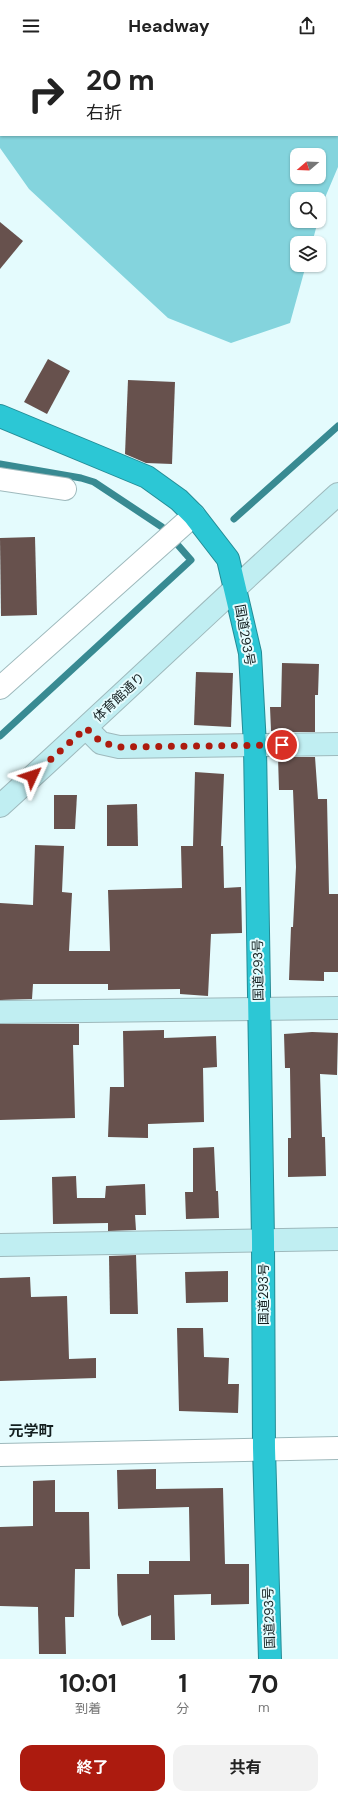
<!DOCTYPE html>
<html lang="ja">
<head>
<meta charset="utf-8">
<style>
  body { margin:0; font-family:"DM Sans","Noto Sans JP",sans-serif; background:#f2f2f2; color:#222; height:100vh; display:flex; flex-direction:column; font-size:15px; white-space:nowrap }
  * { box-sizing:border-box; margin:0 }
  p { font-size:13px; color:#767676 }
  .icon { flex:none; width:22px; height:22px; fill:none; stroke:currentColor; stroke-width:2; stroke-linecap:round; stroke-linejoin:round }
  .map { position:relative; height:1607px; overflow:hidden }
  .drawer { display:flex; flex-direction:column; background:#fff; flex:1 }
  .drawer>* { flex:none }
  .guide { position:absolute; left:0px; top:0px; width:338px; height:84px; box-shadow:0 1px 3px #0004; background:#fff; color:#222; overflow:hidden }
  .needle { width:26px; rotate:251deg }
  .buttons { position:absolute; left:290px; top:96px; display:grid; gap:8px }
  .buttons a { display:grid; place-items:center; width:36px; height:36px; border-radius:8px; background:#fff; box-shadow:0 1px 3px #0004; font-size:20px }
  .pin { position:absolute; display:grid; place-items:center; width:34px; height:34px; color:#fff; margin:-17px; border:2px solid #fff; border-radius:50%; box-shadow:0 1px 4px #0007 }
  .me { position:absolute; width:44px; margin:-22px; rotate:48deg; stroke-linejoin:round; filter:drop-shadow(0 0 3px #0008) }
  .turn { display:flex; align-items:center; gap:14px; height:84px; padding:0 20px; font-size:18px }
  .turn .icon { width:52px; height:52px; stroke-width:2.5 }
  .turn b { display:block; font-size:28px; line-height:34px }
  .eta { display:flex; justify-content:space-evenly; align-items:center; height:68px; text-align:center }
  .eta b { font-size:24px; font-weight:700; line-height:28px }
  .action { display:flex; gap:8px; margin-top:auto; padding:8px 20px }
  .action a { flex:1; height:46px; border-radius:12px; background:#ac1b0f; color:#fff; font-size:16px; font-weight:700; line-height:46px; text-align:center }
  .action a+a { background:#f2f2f2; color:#222 }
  header { display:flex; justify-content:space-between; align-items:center; height:52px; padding:0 20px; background:#fff; font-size:18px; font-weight:700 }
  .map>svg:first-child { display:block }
</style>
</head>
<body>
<header><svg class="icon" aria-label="menu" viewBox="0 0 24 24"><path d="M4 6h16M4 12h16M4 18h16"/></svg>Headway<svg class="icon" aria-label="share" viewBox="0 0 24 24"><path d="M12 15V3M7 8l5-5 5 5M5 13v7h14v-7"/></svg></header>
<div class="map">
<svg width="338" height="1607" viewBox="0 0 338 1607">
  <rect width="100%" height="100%" fill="#e4fbfd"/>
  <path fill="#84d4dd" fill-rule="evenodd" d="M 0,0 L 338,0 L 338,115 L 324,148 L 319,165 L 319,147 L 297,147 L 297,169 L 318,169 L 312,191 L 297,191 L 297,213 L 306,213 L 290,271 L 231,291 L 168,266 L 29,137 L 0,96 ZM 1,1 L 337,1 L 337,83 L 1,83 ZM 297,103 L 319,103 L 319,125 L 297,125 Z"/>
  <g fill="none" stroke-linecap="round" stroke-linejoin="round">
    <g stroke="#388a92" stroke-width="7">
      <path d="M 0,412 L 81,426 L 94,430 L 162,475 L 191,508 L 0,684"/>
      <path d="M 234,467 L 338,374"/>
    </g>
  </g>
  <g fill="#67514d">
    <path d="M 0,170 L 23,189 L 0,217 Z"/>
    <path d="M 48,307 L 70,319 L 47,362 L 24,350 Z"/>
    <path d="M 128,328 L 175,330 L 172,412 L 146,411 L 125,402 Z"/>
    <path d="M 35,485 L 37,563 L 1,564 L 0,486 Z"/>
    <path d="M 282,611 L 319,612 L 318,643 L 315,643 L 315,680 L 277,680 L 277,679 L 271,679 L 270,655 L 281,655 Z"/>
    <path d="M 196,620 L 233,621 L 231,675 L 194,673 Z"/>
    <path d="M 278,705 L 315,705 L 318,747 L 327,747 L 329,842 L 338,842 L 338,920 L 324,920 L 324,929 L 289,928 L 291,875 L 293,875 L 296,815 L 293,738 L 279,738 Z"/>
    <path d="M 195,720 L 224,722 L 221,794 L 223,794 L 224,836 L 241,835 L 242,881 L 211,882 L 208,944 L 180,942 L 180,937 L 108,938 L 108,932 L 33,932 L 32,947 L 0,948 L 0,851 L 33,853 L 35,793 L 64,794 L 62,840 L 72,841 L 69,899 L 110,899 L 108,838 L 182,836 L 181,794 L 193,794 Z"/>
    <path d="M 54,743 L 77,743 L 75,777 L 54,777 Z"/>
    <path d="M 137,752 L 138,794 L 107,794 L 107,753 Z"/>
    <path d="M 0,972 L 79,972 L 79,993 L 73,993 L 75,1066 L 0,1068 Z"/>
    <path d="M 164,978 L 164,986 L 216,984 L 217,1015 L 203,1016 L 204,1070 L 148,1072 L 148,1086 L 108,1085 L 110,1035 L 124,1035 L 123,979 Z"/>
    <path d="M 312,980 L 338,981 L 337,1023 L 320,1022 L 322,1085 L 325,1085 L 326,1124 L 288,1125 L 288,1086 L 291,1086 L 290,1016 L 285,1016 L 284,982 Z"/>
    <path d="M 214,1095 L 216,1139 L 218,1139 L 219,1166 L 186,1167 L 185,1140 L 193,1140 L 193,1096 Z"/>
    <path d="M 76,1124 L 77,1146 L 105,1146 L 106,1134 L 145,1132 L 146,1163 L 135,1163 L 136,1178 L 108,1179 L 108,1171 L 53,1172 L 52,1125 Z"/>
    <path d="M 136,1203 L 138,1262 L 110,1262 L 109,1204 Z"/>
    <path d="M 228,1219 L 228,1250 L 186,1251 L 185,1220 Z"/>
    <path d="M 30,1225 L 31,1245 L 67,1244 L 69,1307 L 96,1306 L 96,1326 L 0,1329 L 0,1226 Z"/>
    <path d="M 177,1276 L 203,1276 L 204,1305 L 229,1306 L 228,1332 L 239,1332 L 238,1361 L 179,1359 Z"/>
    <path d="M 156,1417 L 156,1437 L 223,1436 L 225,1512 L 249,1512 L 249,1552 L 211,1553 L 211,1542 L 174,1543 L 175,1588 L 151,1588 L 151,1563 L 122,1574 L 118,1563 L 117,1522 L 149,1522 L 149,1509 L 190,1509 L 189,1455 L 118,1457 L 117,1418 Z"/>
    <path d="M 55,1428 L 55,1460 L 89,1460 L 90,1517 L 75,1517 L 74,1565 L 65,1565 L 66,1602 L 39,1602 L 38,1555 L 0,1554 L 0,1475 L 33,1474 L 33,1429 Z"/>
  </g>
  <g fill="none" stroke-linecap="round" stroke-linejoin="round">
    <g stroke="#9eb9bc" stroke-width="24">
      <g id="street">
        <path d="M 0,427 L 65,437"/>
        <path d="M 0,636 L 194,463"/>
        <path d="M 0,1403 L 338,1396"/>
      </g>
    </g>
    <g stroke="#9eb9bc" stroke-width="24">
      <g id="secondary">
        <path d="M 86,676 L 101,691 L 119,695 L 338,692"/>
        <path d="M 0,754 C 114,651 224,545 338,442"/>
        <path d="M 0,960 L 338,956"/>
        <path d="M 0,1193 L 338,1187"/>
      </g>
    </g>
    <g stroke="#248c96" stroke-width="24">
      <path id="highway" d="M 0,364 L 147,425 L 179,448 L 194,463 L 228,507 L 250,601 L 255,694 L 263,1188 L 264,1396 L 270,1607"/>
    </g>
    <use href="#street" stroke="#fff" stroke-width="22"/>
    <use href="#secondary" stroke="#c0eef2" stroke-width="22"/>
    <use href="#highway" stroke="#2cc7d5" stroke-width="22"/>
  </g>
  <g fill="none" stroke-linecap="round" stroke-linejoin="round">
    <path stroke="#ac1b0f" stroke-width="7" stroke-dasharray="0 12.6" d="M 32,724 L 86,676 L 101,690 L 119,695 L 282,693"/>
  </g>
  <g text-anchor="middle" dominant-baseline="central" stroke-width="4" stroke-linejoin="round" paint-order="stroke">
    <g font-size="13" fill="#141f20" stroke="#e4fbfd">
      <text transform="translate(245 583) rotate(80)">国道293号</text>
      <text transform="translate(119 645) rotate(-43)">体育館通り</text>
      <text transform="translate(258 918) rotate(-91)">国道293号</text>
      <text transform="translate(263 1242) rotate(-90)">国道293号</text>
      <text transform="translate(269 1566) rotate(-92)">国道293号</text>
    </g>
    <g font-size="15" font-weight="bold" fill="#141f20" stroke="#e4fbfd">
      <text x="31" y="1379">元学町</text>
    </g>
  </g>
</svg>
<div class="buttons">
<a><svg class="needle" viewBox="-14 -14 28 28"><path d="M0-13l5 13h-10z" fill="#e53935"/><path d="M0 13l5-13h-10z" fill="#767676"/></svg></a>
<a><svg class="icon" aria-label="search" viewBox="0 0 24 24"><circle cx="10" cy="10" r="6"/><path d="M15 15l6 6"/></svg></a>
<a><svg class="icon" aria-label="layers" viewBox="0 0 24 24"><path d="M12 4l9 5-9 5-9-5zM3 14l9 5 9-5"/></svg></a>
</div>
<div class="pin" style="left:282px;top:693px;background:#d93025"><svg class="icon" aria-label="arrive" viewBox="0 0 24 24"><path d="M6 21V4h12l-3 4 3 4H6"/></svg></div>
<svg class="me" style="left:32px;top:724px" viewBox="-20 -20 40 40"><path d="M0-17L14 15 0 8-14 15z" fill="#ac1b0f" stroke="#fff" stroke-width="4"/></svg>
<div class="guide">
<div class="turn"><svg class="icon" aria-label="right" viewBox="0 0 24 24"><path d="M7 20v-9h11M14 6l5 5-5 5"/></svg><div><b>20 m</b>右折</div></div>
</div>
</div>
<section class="drawer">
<div class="eta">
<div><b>10:01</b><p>到着</p></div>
<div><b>1</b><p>分</p></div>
<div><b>70</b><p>m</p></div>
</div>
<div class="action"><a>終了</a><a>共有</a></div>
</section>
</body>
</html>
